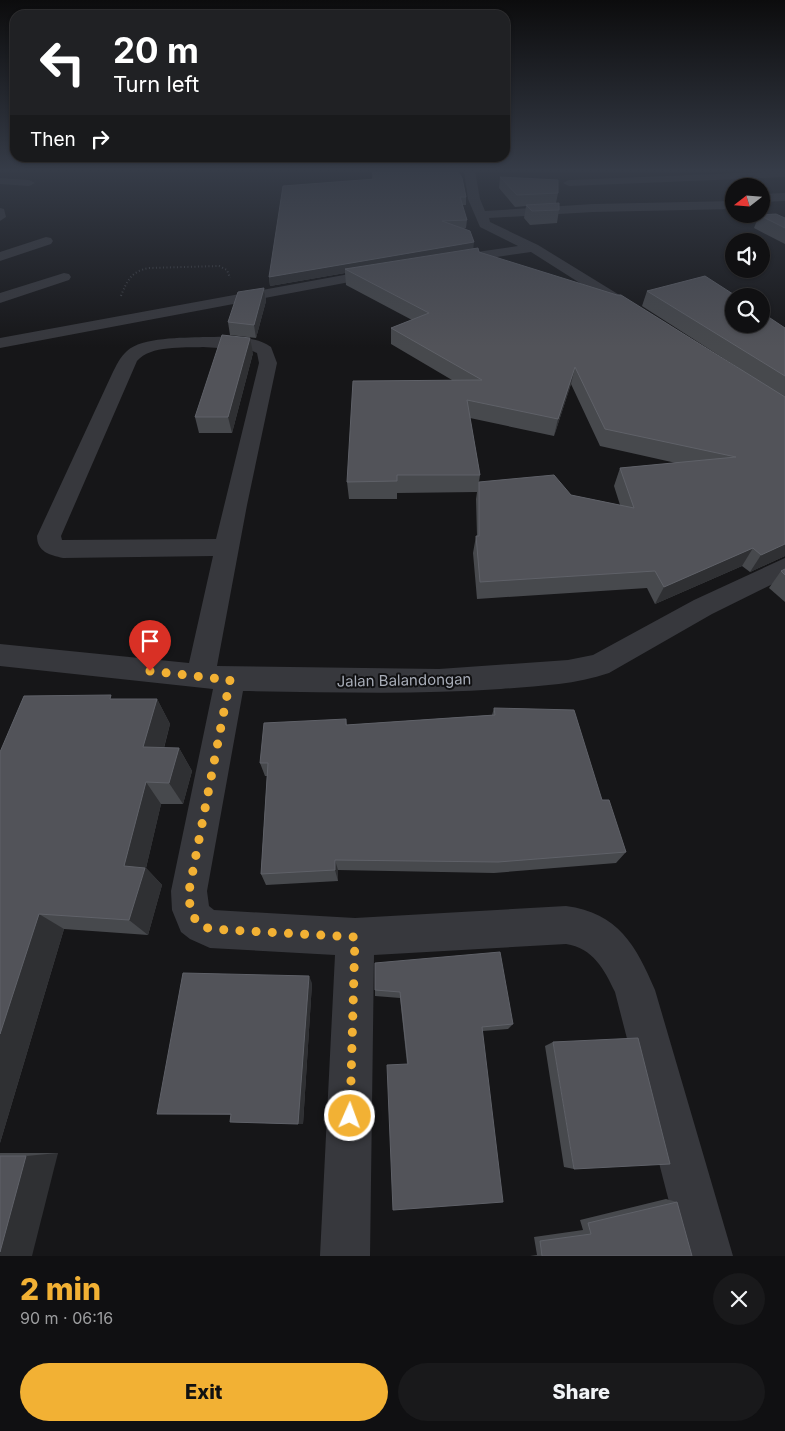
<!DOCTYPE html>
<html lang="en">
<head>
<meta charset="utf-8">
<style>
  body { margin:0; font-family:Inter,sans-serif; background:#19191b; color:#f1f3f6; height:100vh; display:flex; flex-direction:column; font-size:19px; white-space:nowrap }
  * { box-sizing:border-box; margin:0 }
  p { font-size:16px; color:#9c9d9f }
  .icon { flex:none; width:28px; height:28px; fill:none; stroke:currentColor; stroke-width:2; stroke-linecap:round; stroke-linejoin:round }
  .map { position:relative; height:1256px; overflow:hidden }
  .drawer { display:flex; flex-direction:column; background:#101012; flex:1 }
  .drawer>* { flex:none }
  .hud { position:absolute; left:10px; top:10px; width:500px; height:152px; border-radius:15px; box-shadow:0 1px 4px #0004,0 0 0 1px #303032; background:#202124; color:#fff; overflow:hidden }
  .needle { width:32px; rotate:253deg }
  .controls { position:absolute; left:725px; top:178px; display:grid; gap:10px }
  .controls a { display:grid; place-items:center; width:45px; height:45px; border-radius:50%; background:#101012; box-shadow:0 1px 4px #0004,0 0 0 1px #303032; font-size:25px }
  .pin { position:absolute; display:grid; place-items:center; width:42px; height:42px; color:#fff; margin:-51px -21px; border-radius:50% 50% 50% 0; rotate:-45deg; box-shadow:0 0 5px #0007 }
  .pin .icon { rotate:45deg }
  .me { position:absolute; width:55px; margin:-28px; rotate:2deg; stroke-linejoin:round; filter:drop-shadow(0 0 4px #0008) }
  .turn { display:flex; align-items:center; gap:18px; height:105px; padding:0 20px; font-size:22px }
  .turn .icon { width:65px; height:65px; stroke-width:2.5 }
  .turn b { display:block; font-size:35px; line-height:42px }
  .then { display:flex; align-items:center; height:48px; padding:0 20px; background:#0003; gap:10px; font-size:19px }
  .round { display:grid; place-items:center; flex:none; width:52px; height:52px; border-radius:26px; background:#19191b }
  .overview { display:flex; align-items:center; justify-content:space-between; height:85px; padding:0 20px }
  h1 { font-size:30px; font-weight:800; line-height:38px; color:#f2b134 }
  .action { display:flex; gap:10px; margin-top:auto; padding:10px 20px }
  .action a { flex:1; height:58px; border-radius:30px; background:#f2b134; color:#111; font-size:20px; font-weight:800; line-height:58px; text-align:center }
  .action a+a { background:#19191b; color:#f1f3f6 }
  .map>svg:first-child { display:block }
</style>
</head>
<body>
<div class="map">
<svg width="785" height="1256" viewBox="0 0 785 1256">
  <rect width="100%" height="100%" fill="#161618"/>
  <g fill="none" stroke-linecap="round" stroke-linejoin="round">
    <path stroke="#3d3f44" stroke-width="2" stroke-dasharray="1 2.5" stroke-linecap="butt" d="M 121,296 C 127,280 132,271 149,268 L 219,266 L 227,270 L 230,278"/>
    <g fill="#37383d" fill-rule="evenodd">
      <path d="M 464,171 L 475,171 L 480,199 L 485,211 L 593,204 L 734,201 L 734,209 L 593,212 L 489,218 L 490,222 L 538,245 L 639,307 L 641,310 L 639,313 L 627,313 L 531,252 L 449,264 L 444,263 L 442,260 L 444,257 L 449,256 L 518,246 L 480,227 L 468,199 Z"/>
      <path d="M 785,171 L 785,177 L 569,186 L 563,183 L 569,180 Z"/>
      <path d="M 0,178 L 29,180 L 35,183 L 29,186 L 0,184 Z"/>
      <path d="M 785,193 L 785,201 L 761,202 L 761,194 Z"/>
      <path d="M 0,208 L 4,209 L 6,217 L 0,221 Z"/>
      <path d="M 761,212 L 785,224 L 785,233 L 750,214 L 761,214 Z"/>
      <path d="M 46,237 L 51,238 L 53,241 L 51,244 L 0,261 L 0,252 Z"/>
      <path d="M 382,268 L 387,269 L 389,272 L 387,275 L 0,348 L 0,338 Z"/>
      <path d="M 64,273 L 69,274 L 71,277 L 69,280 L 0,303 L 0,293 Z"/>
      <path d="M 203,337 C 224,337 253,334 271,347 L 277,363 L 247,505 L 217,666 L 439,669 L 568,660 L 593,655 L 694,600 L 785,558 L 785,578 L 712,614 L 609,673 C 574,685 537,686 501,689 C 415,695 329,692 243,691 L 207,891 L 209,906 L 214,910 L 355,918 L 566,906 C 618,913 636,945 655,990 L 733,1256 L 683,1256 L 615,992 C 604,969 593,948 566,944 L 374,955 L 370,1256 L 320,1256 L 335,955 L 210,948 L 190,939 L 181,932 L 172,910 L 171,891 L 213,689 L 0,666 L 0,644 L 189,663 L 213,556 L 63,558 C 50,555 37,552 37,536 L 112,374 C 116,366 120,357 127,351 C 142,337 183,338 203,337 ZM 203,347 L 250,350 L 257,353 L 259,363 L 216,539 L 62,540 L 61,536 L 137,361 C 151,345 183,348 203,347 Z"/>
    </g>
  </g>
  <g fill="#47494d" fill-rule="evenodd">
    <path d="M 372,172 L 466,197 L 466,205 L 462,205 L 467,220 L 466,228 L 464,229 L 473,248 L 479,252 L 740,369 L 642,306 L 647,291 L 785,328 L 785,556 L 750,572 L 742,566 L 655,604 L 647,588 L 477,599 L 473,553 L 476,536 L 477,536 L 476,499 L 477,492 L 397,493 L 397,499 L 349,499 L 347,482 L 452,380 L 391,344 L 391,328 L 412,320 L 346,285 L 345,273 L 270,286 L 269,277 L 372,179 ZM 571,384 L 600,446 L 676,463 L 620,468 L 614,486 L 620,505 L 571,495 L 479,482 L 480,475 L 470,418 L 554,436 Z"/>
    <path d="M 500,177 L 558,193 L 556,203 L 559,210 L 557,223 L 530,225 L 524,218 L 526,206 L 515,207 L 499,188 Z"/>
    <path d="M 759,215 L 785,218 L 785,244 L 754,228 Z"/>
    <path d="M 264,288 L 266,301 L 256,338 L 230,335 L 228,322 Z"/>
    <path d="M 253,353 L 232,433 L 199,433 L 195,417 Z"/>
    <path d="M 785,569 L 785,602 L 769,588 L 781,571 Z"/>
    <path d="M 113,699 L 157,699 L 170,724 L 164,748 L 179,748 L 192,771 L 183,804 L 161,804 L 146,868 L 162,885 L 148,935 L 64,929 L 0,1143 L 0,752 Z"/>
    <path d="M 494,708 L 602,800 L 626,852 L 616,863 L 494,873 L 338,870 L 338,881 L 266,885 L 261,874 L 267,776 L 265,776 L 260,763 L 346,719 L 347,725 L 492,715 Z"/>
    <path d="M 375,963 L 513,1024 L 508,1029 L 483,1031 L 407,1064 L 400,998 L 375,996 Z"/>
    <path d="M 312,983 L 303,1124 L 230,1122 L 231,1115 L 157,1114 Z"/>
    <path d="M 553,1042 L 574,1169 L 564,1167 L 545,1046 Z"/>
    <path d="M 0,1153 L 58,1153 L 0,1256 Z"/>
    <path d="M 666,1199 L 677,1202 L 691,1256 L 530,1256 L 537,1255 L 534,1237 L 583,1230 L 580,1220 Z"/>
  </g>
  <g fill="#2f3033">
    <path d="M 474,242 L 473,251 L 345,269 L 345,273 L 270,286 L 269,277 Z"/>
    <path d="M 264,288 L 266,301 L 256,338 L 254,325 Z"/>
    <path d="M 250,338 L 253,353 L 232,433 L 228,417 Z"/>
    <path d="M 575,367 L 571,384 L 554,436 L 558,419 Z"/>
    <path d="M 785,544 L 785,556 L 750,572 L 761,555 Z"/>
    <path d="M 753,548 L 742,566 L 655,604 L 664,587 Z"/>
    <path d="M 157,699 L 170,724 L 158,770 L 143,747 Z"/>
    <path d="M 179,748 L 192,771 L 183,804 L 169,783 Z"/>
    <path d="M 146,782 L 161,804 L 146,868 L 162,885 L 148,935 L 129,920 L 124,866 Z"/>
    <path d="M 335,860 L 338,870 L 338,881 L 335,870 Z"/>
    <path d="M 39,914 L 64,929 L 0,1143 L 0,1034 Z"/>
    <path d="M 309,976 L 312,983 L 303,1124 L 298,1124 Z"/>
    <path d="M 58,1153 L 32,1256 L 0,1256 L 0,1252 L 26,1156 Z"/>
  </g>
  <g fill="#525359" stroke="#5f6168">
    <path d="M 390,171 L 458,171 L 462,178 L 466,197 L 460,197 L 467,220 L 442,221 L 470,231 L 474,242 L 269,277 L 283,186 L 375,179 L 372,172 Z"/>
    <path d="M 500,177 L 558,180 L 558,193 L 517,195 Z"/>
    <path d="M 559,203 L 559,210 L 532,211 L 526,205 Z"/>
    <path d="M 776,214 L 785,218 L 785,228 L 759,215 Z"/>
    <path d="M 478,248 L 479,252 L 617,295 L 621,295 L 785,397 L 785,544 L 761,555 L 753,548 L 664,587 L 655,571 L 480,582 L 476,536 L 479,536 L 479,482 L 554,475 L 571,495 L 634,508 L 620,468 L 736,457 L 605,429 L 575,367 L 558,419 L 467,400 L 480,475 L 397,475 L 397,481 L 347,482 L 353,381 L 482,380 L 391,328 L 429,313 L 345,269 Z"/>
    <path d="M 705,276 L 736,296 L 734,296 L 734,324 L 761,324 L 761,312 L 785,328 L 785,376 L 647,291 Z"/>
    <path d="M 264,288 L 254,325 L 228,322 L 238,292 Z"/>
    <path d="M 222,335 L 250,338 L 228,417 L 195,417 Z"/>
    <path d="M 785,569 L 785,575 L 781,571 Z"/>
    <path d="M 111,695 L 110,699 L 157,699 L 143,747 L 179,748 L 169,783 L 146,782 L 124,866 L 145,868 L 129,920 L 39,914 L 0,1034 L 0,752 L 24,696 Z"/>
    <path d="M 494,708 L 574,710 L 602,800 L 609,800 L 626,852 L 498,862 L 335,860 L 335,870 L 261,874 L 268,763 L 260,763 L 264,723 L 346,719 L 346,725 L 495,715 Z"/>
    <path d="M 500,952 L 513,1024 L 482,1027 L 503,1202 L 393,1210 L 387,1065 L 408,1064 L 400,992 L 375,990 L 375,963 Z"/>
    <path d="M 183,973 L 309,976 L 298,1124 L 230,1122 L 231,1114 L 157,1114 Z"/>
    <path d="M 638,1038 L 670,1164 L 574,1169 L 553,1042 Z"/>
    <path d="M 0,1156 L 26,1156 L 0,1252 Z"/>
    <path d="M 677,1202 L 692,1256 L 542,1256 L 540,1241 L 591,1234 L 588,1223 Z"/>
  </g>
  <linearGradient id="sky" x2="0" y2="1"><stop stop-color="#0c0c0d"/><stop offset="0.49" stop-color="#363c48"/><stop offset="1" stop-color="#363c48" stop-opacity="0"/></linearGradient>
  <rect width="785" height="347" fill="url(#sky)"/>
  <g fill="none" stroke-linecap="round" stroke-linejoin="round">
    <path stroke="#f2b134" stroke-width="9" stroke-dasharray="0 16.2" d="M 150,671 L 230,680 L 189,891 C 190,912 190,920 210,929 L 355,937 L 350,1116"/>
  </g>
  <g text-anchor="middle" dominant-baseline="central" stroke-width="4" stroke-linejoin="round" paint-order="stroke">
    <g font-size="15" fill="#a8adb8" stroke="#111113">
      <text transform="translate(404 680) rotate(-1)">Jalan Balandongan</text>
    </g>
  </g>
</svg>
<div class="controls">
<a><svg class="needle" viewBox="-14 -14 28 28"><path d="M0-13l5 13h-10z" fill="#e53935"/><path d="M0 13l5-13h-10z" fill="#9c9d9f"/></svg></a>
<a><svg class="icon" aria-label="sound" viewBox="0 0 24 24"><path d="M4 9h4l5-4v14l-5-4H4zM17 9q2 3 0 6"/></svg></a>
<a><svg class="icon" aria-label="search" viewBox="0 0 24 24"><circle cx="10" cy="10" r="6"/><path d="M15 15l6 6"/></svg></a>
</div>
<div class="pin" style="left:150px;top:671px;background:#d93025"><svg class="icon" aria-label="arrive" viewBox="0 0 24 24"><path d="M6 21V4h12l-3 4 3 4H6"/></svg></div>
<svg class="me" style="left:350px;top:1116px" viewBox="-20 -20 40 40"><circle r="17" fill="#f2b134" stroke="#fff" stroke-width="3"/><path d="M0-11L8 9 0 5-8 9z" fill="#fff"/></svg>
<div class="hud">
<div class="turn"><svg class="icon" aria-label="left" viewBox="0 0 24 24"><path d="M17 20v-9H6M10 6l-5 5 5 5"/></svg><div><b>20 m</b>Turn left</div></div>
<div class="then">Then<svg class="icon" aria-label="right" viewBox="0 0 24 24"><path d="M7 20v-9h11M14 6l5 5-5 5"/></svg></div>
</div>
</div>
<section class="drawer">
<div class="overview"><div><h1>2 min</h1><p>90 m · 06:16</p></div><a class="round"><svg class="icon" aria-label="close" viewBox="0 0 24 24"><path d="M6 6l12 12M18 6L6 18"/></svg></a></div>
<div class="action"><a>Exit</a><a>Share</a></div>
</section>
</body>
</html>
